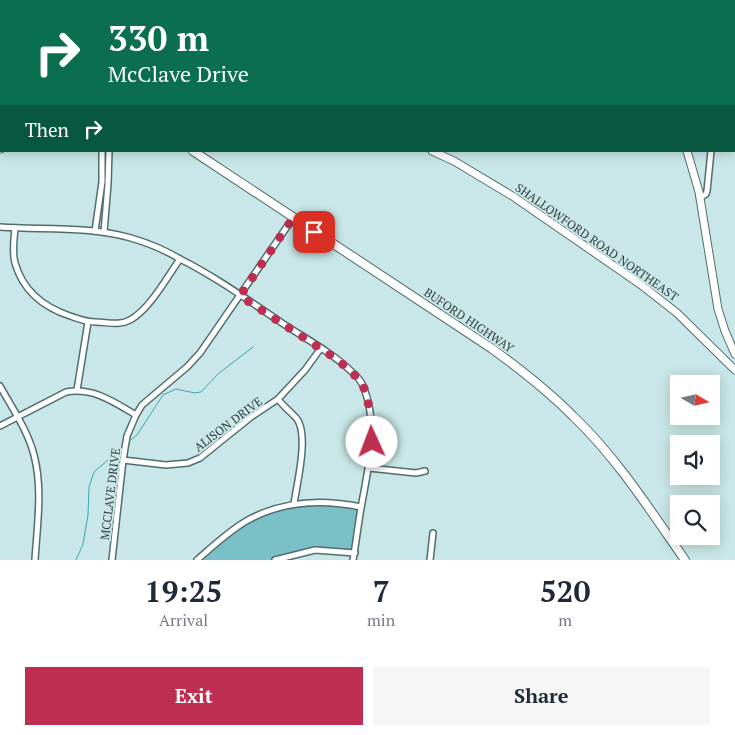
<!DOCTYPE html>
<html lang="en">
<head>
<meta charset="utf-8">
<style>
  body { margin:0; font-family:"PT Serif",serif; background:#f6f6f7; color:#1f2937; height:100vh; display:flex; flex-direction:column; font-size:19px; white-space:nowrap }
  * { box-sizing:border-box; margin:0 }
  p { font-size:16px; color:#747a83 }
  .icon { flex:none; width:28px; height:28px; fill:none; stroke:currentColor; stroke-width:2; stroke-linecap:round; stroke-linejoin:round }
  .map { position:relative; height:560px; overflow:hidden }
  .details { display:flex; flex-direction:column; background:#fff; flex:1 }
  .details>* { flex:none }
  .hud { position:absolute; left:0px; top:0px; width:735px; height:152px; box-shadow:0 2px 12px #0003; background:#0b6e4f; color:#fff; overflow:hidden }
  .needle { width:32px; rotate:99deg }
  .tools { position:absolute; left:670px; top:375px; display:grid; gap:10px }
  .tools a { display:grid; place-items:center; width:50px; height:50px; border-radius:0px; background:#fff; box-shadow:0 2px 12px #0003; font-size:25px }
  .pin { position:absolute; display:grid; place-items:center; width:42px; height:42px; color:#fff; margin:-21px; border-radius:10px; box-shadow:0 2px 8px #0006 }
  .me { position:absolute; width:55px; margin:-28px; rotate:358deg; stroke-linejoin:round; filter:drop-shadow(0 0 4px #0008) }
  .turn { display:flex; align-items:center; gap:18px; height:105px; padding:0 25px; font-size:22px }
  .turn .icon { width:65px; height:65px; stroke-width:2.5 }
  .turn b { display:block; font-size:35px; line-height:42px }
  .then { display:flex; align-items:center; height:48px; padding:0 25px; background:#0003; gap:10px; font-size:19px }
  .eta { display:flex; justify-content:space-evenly; align-items:center; height:85px; text-align:center }
  .eta b { font-size:30px; font-weight:800; line-height:35px }
  .action { display:flex; gap:10px; margin-top:auto; padding:10px 25px }
  .action a { flex:1; height:58px; border-radius:0px; background:#be2e51; color:#fff; font-size:20px; font-weight:800; line-height:58px; text-align:center }
  .action a+a { background:#f6f6f7; color:#1f2937 }
  .map>svg:first-child { display:block }
</style>
</head>
<body>
<div class="map">
<svg width="735" height="560" viewBox="0 0 735 560">
  <rect width="100%" height="100%" fill="#c9e7e8"/>
  <path fill="#79c1c6" d="M 299,503 L 361,507 L 354,552 L 315,550 L 276,560 L 198,560 L 260,513 Z"/>
  <g fill="none" stroke-linecap="round" stroke-linejoin="round">
    <g stroke="#3ca6ac" stroke-width="1">
      <path d="M 127,443 L 137,435 L 163,395 L 176,389 L 195,393 L 201,392 L 218,374 L 253,347"/>
      <path d="M 76,560 L 83,544 L 88,515 L 89,487 L 94,472 L 123,447"/>
    </g>
    <g stroke="#526d6f" stroke-width="8">
      <g id="street">
        <path d="M 275,0 L 278,1"/>
        <path d="M 314,1 L 314,0"/>
        <path d="M 354,1 L 354,0"/>
        <path d="M 700,198 L 706,194 L 707,191 L 711,151"/>
        <path d="M 0,227 C 44,230 88,226 131,238 C 148,243 165,250 180,259 C 216,277 249,301 282,323 C 306,339 333,353 353,373 C 358,377 362,383 364,388 C 379,428 368,468 361,508 C 358,525 356,543 353,560"/>
        <path d="M 15,228 C 14,239 12,252 15,263 C 23,291 43,307 70,316 C 79,319 86,322 96,322 C 107,322 119,326 130,320 C 150,309 167,277 180,259"/>
        <path d="M 95,231 L 102,182 L 102,151"/>
        <path d="M 104,232 L 108,184 L 109,151"/>
        <path d="M 0,386 C 12,408 28,431 34,455 C 43,489 37,526 35,560"/>
        <path d="M 77,390 L 88,322"/>
        <path d="M 278,399 C 283,406 291,412 297,419 C 309,436 297,483 294,504"/>
        <path d="M 0,426 L 66,392 C 93,387 114,402 136,415"/>
        <path d="M 123,460 L 166,465 L 188,463 L 200,458 L 251,417 L 278,399 L 305,370 L 321,348"/>
        <path d="M 369,468 L 416,473 L 425,471"/>
        <path d="M 112,560 L 123,460 L 127,436 L 136,415 L 142,405 L 187,367 L 200,353 L 293,218"/>
        <path d="M 197,560 C 213,546 230,530 248,520 C 283,501 323,499 361,507"/>
        <path d="M 275,560 L 315,550 L 355,553"/>
        <path d="M 430,560 L 433,533"/>
      </g>
    </g>
    <g stroke="#526d6f" stroke-width="9">
      <g id="secondary">
        <path d="M 641,0 L 641,1"/>
        <path d="M 204,1 L 205,0"/>
        <path d="M 0,149 L 1,149"/>
        <path d="M 432,151 L 454,161 L 514,197 L 640,284 L 677,313 L 735,370"/>
        <path d="M 687,151 L 699,192 L 718,309 L 725,331 L 735,354"/>
      </g>
    </g>
    <g stroke="#526d6f" stroke-width="10">
      <g id="primary">
        <path d="M 0,22 L 1,23"/>
        <path d="M 193,151 L 491,348 C 520,369 548,391 573,416 C 617,458 650,510 685,560"/>
      </g>
    </g>
    <use href="#street" stroke="#fff" stroke-width="5"/>
    <use href="#secondary" stroke="#fff" stroke-width="7"/>
    <use href="#primary" stroke="#fff" stroke-width="8"/>
    <g stroke="#718586" stroke-width="1" stroke-dasharray="9 9" stroke-linecap="butt">
      <path d="M 694,0 L 694,1"/>
      <path d="M 711,0 L 711,1"/>
      <path d="M 734,67 L 735,70"/>
      <path d="M 734,100 L 735,103"/>
    </g>
  </g>
  <g fill="none" stroke-linecap="round" stroke-linejoin="round">
    <path stroke="#be2e51" stroke-width="9" stroke-dasharray="0 16.2" d="M 314,232 L 293,218 L 240,296 L 338,360 L 360,380 L 364,388 L 370,410 L 372,442"/>
  </g>
  <g text-anchor="middle" dominant-baseline="central" stroke-width="4" stroke-linejoin="round" paint-order="stroke">
    <g font-size="12" fill="#323e3f" stroke="#c9e7e8">
      <text transform="translate(597 242) rotate(35)">SHALLOWFORD ROAD NORTHEAST</text>
      <text transform="translate(469 320) rotate(34)">BUFORD HIGHWAY</text>
      <text transform="translate(228 424) rotate(-37)">ALISON DRIVE</text>
      <text transform="translate(110 494) rotate(-83)">MCCLAVE DRIVE</text>
    </g>
  </g>
</svg>
<div class="tools">
<a><svg class="needle" viewBox="-14 -14 28 28"><path d="M0-13l5 13h-10z" fill="#e53935"/><path d="M0 13l5-13h-10z" fill="#747a83"/></svg></a>
<a><svg class="icon" aria-label="sound" viewBox="0 0 24 24"><path d="M4 9h4l5-4v14l-5-4H4zM17 9q2 3 0 6"/></svg></a>
<a><svg class="icon" aria-label="search" viewBox="0 0 24 24"><circle cx="10" cy="10" r="6"/><path d="M15 15l6 6"/></svg></a>
</div>
<div class="pin" style="left:314px;top:232px;background:#d93025"><svg class="icon" aria-label="arrive" viewBox="0 0 24 24"><path d="M6 21V4h12l-3 4 3 4H6"/></svg></div>
<svg class="me" style="left:372px;top:442px" viewBox="-20 -20 40 40"><circle r="19" fill="#fff"/><path d="M0-13L10 11 0 6-10 11z" fill="#be2e51"/></svg>
<div class="hud">
<div class="turn"><svg class="icon" aria-label="right" viewBox="0 0 24 24"><path d="M7 20v-9h11M14 6l5 5-5 5"/></svg><div><b>330 m</b>McClave Drive</div></div>
<div class="then">Then<svg class="icon" aria-label="right" viewBox="0 0 24 24"><path d="M7 20v-9h11M14 6l5 5-5 5"/></svg></div>
</div>
</div>
<section class="details">
<div class="eta">
<div><b>19:25</b><p>Arrival</p></div>
<div><b>7</b><p>min</p></div>
<div><b>520</b><p>m</p></div>
</div>
<div class="action"><a>Exit</a><a>Share</a></div>
</section>
</body>
</html>
